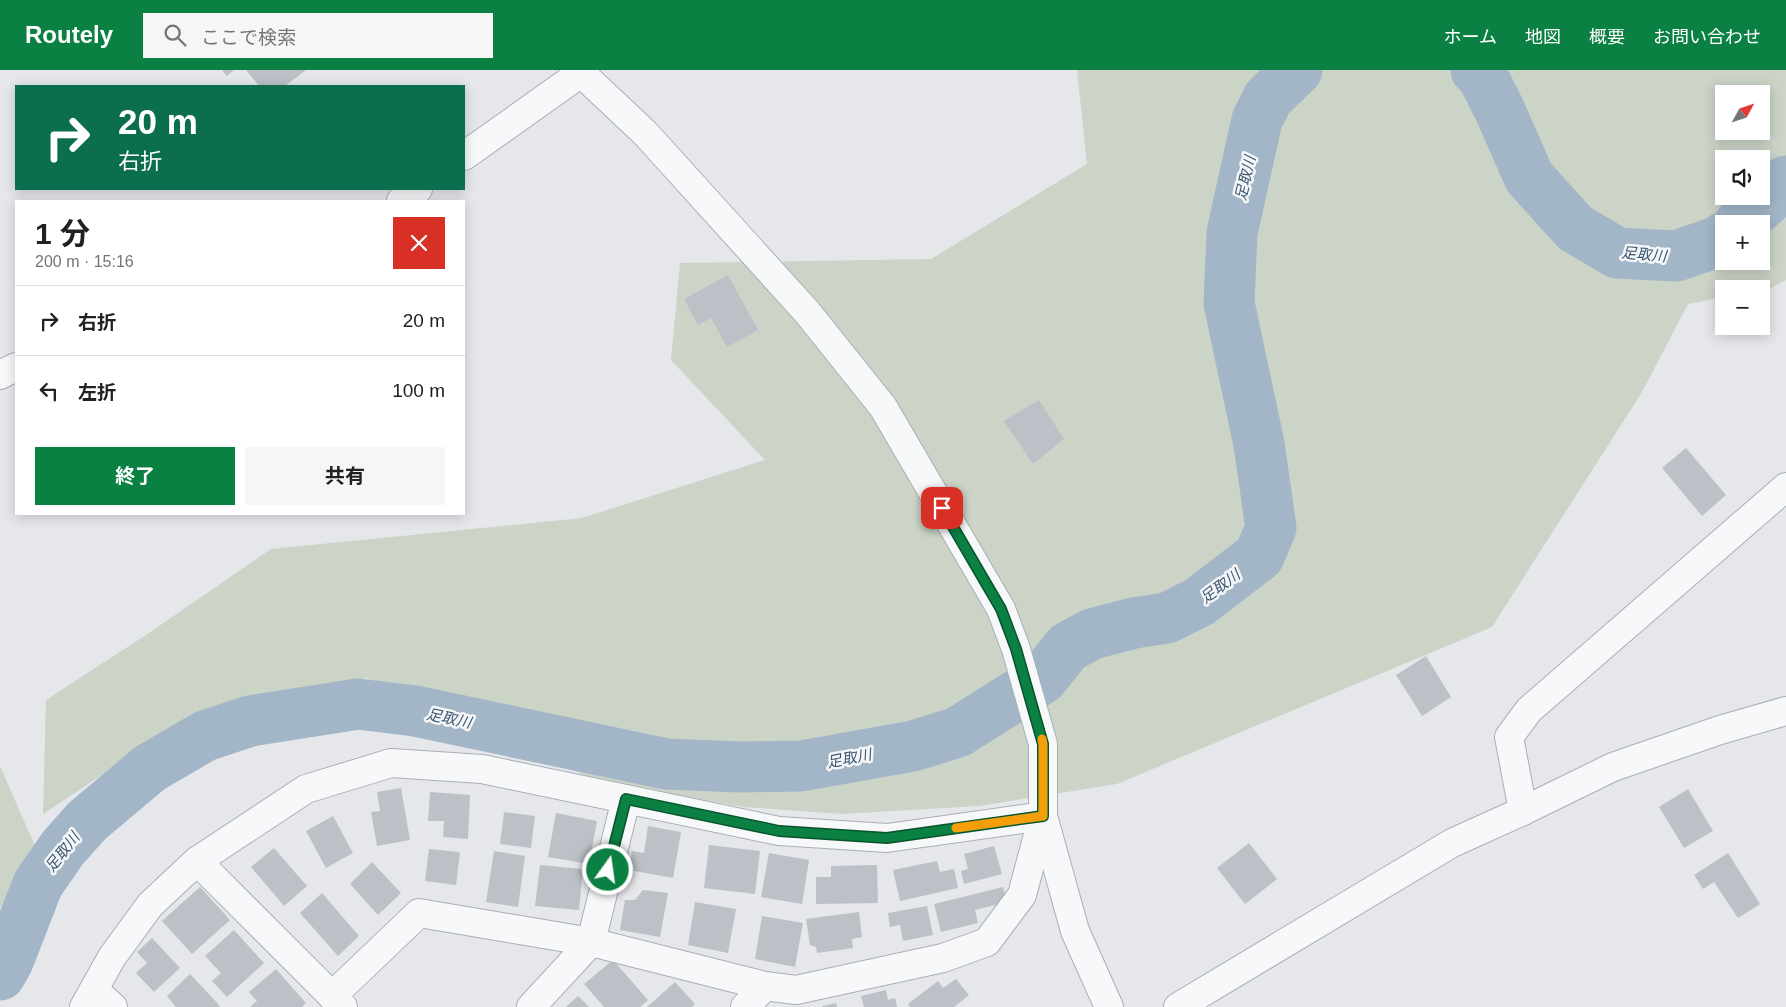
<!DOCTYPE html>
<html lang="ja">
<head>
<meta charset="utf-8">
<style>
  body { margin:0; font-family:Helvetica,"Noto Sans JP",sans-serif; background:#f6f6f6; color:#202124; height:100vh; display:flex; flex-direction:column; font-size:19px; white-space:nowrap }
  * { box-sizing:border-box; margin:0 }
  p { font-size:16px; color:#757577 }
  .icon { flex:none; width:28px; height:28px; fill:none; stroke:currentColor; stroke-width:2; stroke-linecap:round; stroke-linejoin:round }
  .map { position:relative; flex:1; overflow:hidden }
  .drawer { position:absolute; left:15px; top:130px; width:450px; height:315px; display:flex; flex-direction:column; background:#fff; border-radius:0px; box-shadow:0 2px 12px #0003 }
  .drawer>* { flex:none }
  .hud { position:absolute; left:15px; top:15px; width:450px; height:105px; border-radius:0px; box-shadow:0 2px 12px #0003; background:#0b6e4f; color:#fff; overflow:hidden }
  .needle { width:32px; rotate:50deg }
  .tools { position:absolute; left:1715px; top:15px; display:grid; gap:10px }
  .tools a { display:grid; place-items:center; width:55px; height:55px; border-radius:0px; background:#fff; box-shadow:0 2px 12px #0003; font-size:25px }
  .pin { position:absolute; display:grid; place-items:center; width:42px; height:42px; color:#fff; margin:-21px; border-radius:10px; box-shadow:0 2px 8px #0006 }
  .me { position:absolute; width:55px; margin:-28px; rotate:14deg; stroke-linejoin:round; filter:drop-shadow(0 0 4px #0008) }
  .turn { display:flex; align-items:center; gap:18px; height:105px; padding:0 20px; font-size:22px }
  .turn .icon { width:65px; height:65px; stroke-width:2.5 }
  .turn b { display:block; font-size:35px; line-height:42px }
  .round { display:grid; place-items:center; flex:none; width:52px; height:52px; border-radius:0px; background:#f6f6f6 }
  .summary { display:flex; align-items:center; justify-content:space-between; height:85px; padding:0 20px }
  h1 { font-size:30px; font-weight:700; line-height:38px }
  .primary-button { display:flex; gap:10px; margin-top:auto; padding:10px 20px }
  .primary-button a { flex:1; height:58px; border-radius:0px; background:#0b8043; color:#fff; font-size:20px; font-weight:700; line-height:58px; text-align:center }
  .primary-button a+a { background:#f6f6f6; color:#202124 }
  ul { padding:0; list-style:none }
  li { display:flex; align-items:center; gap:15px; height:70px; padding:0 20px; border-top:1px solid #e0e0e0 }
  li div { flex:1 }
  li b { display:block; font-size:19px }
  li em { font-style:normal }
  header { display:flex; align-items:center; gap:30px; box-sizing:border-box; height:70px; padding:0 25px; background:#0b8043; color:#fff }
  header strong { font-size:24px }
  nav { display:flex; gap:28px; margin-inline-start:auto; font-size:18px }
  .search { width:350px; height:45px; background:#f6f6f6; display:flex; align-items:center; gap:12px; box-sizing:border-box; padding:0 18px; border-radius:0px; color:#757577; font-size:19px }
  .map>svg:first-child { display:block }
</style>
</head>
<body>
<header>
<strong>Routely</strong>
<div class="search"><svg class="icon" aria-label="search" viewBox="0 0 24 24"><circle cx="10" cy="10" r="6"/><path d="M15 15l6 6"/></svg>ここで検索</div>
<nav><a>ホーム</a><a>地図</a><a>概要</a><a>お問い合わせ</a></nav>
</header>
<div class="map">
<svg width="1786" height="937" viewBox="0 0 1786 937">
  <rect width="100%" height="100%" fill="#e5e7eb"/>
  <g fill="#cbd4c7" fill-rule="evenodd">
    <path d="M 1077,0 L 1786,0 L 1786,210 L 1771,218 L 1761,220 L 1761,219 L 1724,219 L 1724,227 L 1688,234 L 1642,322 L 1492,557 L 1117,714 L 979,736 L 842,744 L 743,737 L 595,710 L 367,608 L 174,657 L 43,744 L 46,630 L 149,563 L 271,479 L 582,448 L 765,390 L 671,290 L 680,193 L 931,189 L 1087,94 ZM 1724,24 L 1761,24 L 1761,61 L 1724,61 ZM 1724,89 L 1761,89 L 1761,126 L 1724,126 ZM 1724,154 L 1761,154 L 1761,191 L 1724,191 Z"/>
    <path d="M 0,696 L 35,776 L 0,839 Z"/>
  </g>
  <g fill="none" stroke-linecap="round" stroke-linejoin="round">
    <g stroke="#a3b6c7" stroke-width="51">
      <path d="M 1476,0 L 1483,7 L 1500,41 L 1529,107 L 1575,158 L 1617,183 L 1676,186 L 1717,172 L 1724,167"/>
      <path d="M 1739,154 L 1774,124 L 1786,111"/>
      <path d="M 0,905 L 8,891 L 38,814 L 63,778 L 87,751 L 150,698 L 205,666 L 250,651 L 358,634 L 415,641 L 666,694 L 740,697 L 801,696 L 913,676 L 958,662 L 1042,609 L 1068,577 L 1092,564 L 1134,553 L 1167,548 L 1199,532 L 1259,486 L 1271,458 L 1259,374 L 1229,233 L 1232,163 L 1257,50 L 1268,28 L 1297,0"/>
    </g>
  </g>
  <g fill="#bcc1c7">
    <path d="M 222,0 L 234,0 L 227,6 Z"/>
    <path d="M 246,0 L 306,0 L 285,16 L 259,16 Z"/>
    <path d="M 728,205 L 758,260 L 727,277 L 711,248 L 698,255 L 684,229 Z"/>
    <path d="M 1039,330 L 1064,369 L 1033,394 L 1004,351 Z"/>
    <path d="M 1686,378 L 1726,425 L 1702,446 L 1662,398 Z"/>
    <path d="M 1426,586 L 1451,627 L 1422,646 L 1396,605 Z"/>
    <path d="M 401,718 L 410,770 L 377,776 L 371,742 L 380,741 L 377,722 Z"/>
    <path d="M 1688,719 L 1713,761 L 1684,778 L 1659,737 Z"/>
    <path d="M 430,722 L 470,725 L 468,769 L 443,767 L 444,751 L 428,751 Z"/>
    <path d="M 504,742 L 535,746 L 531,778 L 500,774 Z"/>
    <path d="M 556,743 L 597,751 L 589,794 L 548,787 Z"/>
    <path d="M 333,746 L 353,783 L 326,798 L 306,761 Z"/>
    <path d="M 648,756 L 681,762 L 673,808 L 629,800 L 632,781 L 644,783 Z"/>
    <path d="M 1249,773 L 1277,809 L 1245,834 L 1217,798 Z"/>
    <path d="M 709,775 L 760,781 L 755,824 L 704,818 Z"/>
    <path d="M 994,776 L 1002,804 L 964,814 L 961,801 L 968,799 L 964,784 Z"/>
    <path d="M 274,778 L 307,816 L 284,836 L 251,797 Z"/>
    <path d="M 429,779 L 460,782 L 456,815 L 425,811 Z"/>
    <path d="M 494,781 L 525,786 L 518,837 L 486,832 Z"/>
    <path d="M 769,783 L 809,790 L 802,834 L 761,827 Z"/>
    <path d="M 1728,783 L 1760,834 L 1738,848 L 1714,812 L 1703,819 L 1694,805 Z"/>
    <path d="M 937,791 L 940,802 L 954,799 L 958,818 L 900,831 L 893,800 Z"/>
    <path d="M 372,792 L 401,823 L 378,845 L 350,814 Z"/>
    <path d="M 540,795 L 583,799 L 579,840 L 535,836 Z"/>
    <path d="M 877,795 L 878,833 L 816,834 L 816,807 L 831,807 L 831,796 Z"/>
    <path d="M 200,817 L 230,850 L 192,884 L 162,851 Z"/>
    <path d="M 1003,817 L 1007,832 L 975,840 L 978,853 L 941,862 L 934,834 Z"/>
    <path d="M 643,820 L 668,823 L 660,867 L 620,860 L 625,830 L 635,830 Z"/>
    <path d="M 322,823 L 359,866 L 338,886 L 300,843 Z"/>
    <path d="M 695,832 L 736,839 L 728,883 L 688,875 Z"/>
    <path d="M 927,836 L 933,865 L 903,871 L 900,855 L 890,857 L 888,843 Z"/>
    <path d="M 859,842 L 862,867 L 852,869 L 853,878 L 817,883 L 816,877 L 810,875 L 806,849 Z"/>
    <path d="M 762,846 L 803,853 L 795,897 L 755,889 Z"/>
    <path d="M 234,860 L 264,893 L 227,927 L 212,911 L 221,903 L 205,886 Z"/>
    <path d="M 152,868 L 180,898 L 154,922 L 136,903 L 147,893 L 137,882 Z"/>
    <path d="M 613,890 L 648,930 L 640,937 L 604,937 L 584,914 Z"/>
    <path d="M 276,899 L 306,933 L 302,937 L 250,937 L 257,931 L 249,922 Z"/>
    <path d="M 190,904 L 220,936 L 219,937 L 176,937 L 167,926 Z"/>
    <path d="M 956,909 L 969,925 L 954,937 L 910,937 L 908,934 L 938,911 L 943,918 Z"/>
    <path d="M 675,912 L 695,934 L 692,937 L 647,937 Z"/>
    <path d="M 886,920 L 888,930 L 895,928 L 897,937 L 864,937 L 861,926 Z"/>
    <path d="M 578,926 L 589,937 L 566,937 Z"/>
    <path d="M 836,933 L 837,937 L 823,937 L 823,936 Z"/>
  </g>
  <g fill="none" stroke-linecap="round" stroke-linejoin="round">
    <g stroke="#aaaeb5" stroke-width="30">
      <g id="minor">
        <path d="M 578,0 L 645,63 L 807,242 L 883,337 L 1001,539 L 1016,579 L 1043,674 L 1043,746 L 1075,861 L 1109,937"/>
        <path d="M 464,86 L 585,0"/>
        <path d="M 401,131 L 418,119"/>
        <path d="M 0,305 L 16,297"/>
        <path d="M 1523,741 L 1509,667 L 1529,640 L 1786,417"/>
        <path d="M 197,791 L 343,937"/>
        <path d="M 94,920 L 113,937"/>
        <path d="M 84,937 L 112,887 L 150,835 L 197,791 L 306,719 L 391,693 L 482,699 L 779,761 L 887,768 L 1043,746 L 1022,825 L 987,872 L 943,888 L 796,920 L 765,916 L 591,872 L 419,843 L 332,926"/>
        <path d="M 531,937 L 591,872 L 626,729"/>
        <path d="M 745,937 L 765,916"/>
        <path d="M 1178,937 L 1452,773 L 1523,741 L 1613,697 L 1720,660 L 1786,641"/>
      </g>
    </g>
    <use href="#minor" stroke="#f7f8f9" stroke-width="28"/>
  </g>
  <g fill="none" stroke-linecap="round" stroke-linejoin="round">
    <g stroke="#07532c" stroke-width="12">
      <path id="route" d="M 608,800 L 626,729 L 779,761 L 887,768 L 1043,746 L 1043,674 L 1016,579 L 1001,539 L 942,438"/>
    </g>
    <use href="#route" stroke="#0b8043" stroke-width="9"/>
    <path stroke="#f59e0b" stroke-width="9" d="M 956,758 L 1043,746 L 1043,674 L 1042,669"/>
  </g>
  <g text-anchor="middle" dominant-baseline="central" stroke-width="5" stroke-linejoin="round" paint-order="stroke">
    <g font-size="15" font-style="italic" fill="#3b5672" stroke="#f4f6f8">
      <text transform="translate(1245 108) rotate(-77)">足取川</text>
      <text transform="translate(1644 184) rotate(5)">足取川</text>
      <text transform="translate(1220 516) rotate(-37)">足取川</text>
      <text transform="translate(449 648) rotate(12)">足取川</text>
      <text transform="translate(849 688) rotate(-11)">足取川</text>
      <text transform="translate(62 782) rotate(-52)">足取川</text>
    </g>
  </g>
</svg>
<div class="tools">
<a><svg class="needle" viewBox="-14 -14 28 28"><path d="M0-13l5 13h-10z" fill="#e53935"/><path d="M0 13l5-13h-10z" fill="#757577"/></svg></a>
<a><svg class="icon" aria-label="sound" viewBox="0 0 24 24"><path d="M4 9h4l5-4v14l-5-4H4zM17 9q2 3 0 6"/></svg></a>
<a>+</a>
<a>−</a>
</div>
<div class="pin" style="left:942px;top:438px;background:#d93025"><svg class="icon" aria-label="arrive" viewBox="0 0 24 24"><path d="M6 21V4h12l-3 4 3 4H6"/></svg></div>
<svg class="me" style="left:608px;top:800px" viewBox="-20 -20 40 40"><circle r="17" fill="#0b8043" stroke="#fff" stroke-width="3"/><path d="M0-11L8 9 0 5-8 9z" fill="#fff"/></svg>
<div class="hud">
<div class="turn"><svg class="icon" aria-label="right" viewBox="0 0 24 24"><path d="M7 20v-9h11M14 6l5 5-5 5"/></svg><div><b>20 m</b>右折</div></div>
</div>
<section class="drawer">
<div class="summary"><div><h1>1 分</h1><p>200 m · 15:16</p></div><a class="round" style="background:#d93025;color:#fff"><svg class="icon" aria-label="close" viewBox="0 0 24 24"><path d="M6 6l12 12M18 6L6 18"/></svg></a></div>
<ul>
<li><svg class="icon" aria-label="right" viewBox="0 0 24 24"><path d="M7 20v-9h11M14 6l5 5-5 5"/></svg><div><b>右折</b></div><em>20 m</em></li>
<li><svg class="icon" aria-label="left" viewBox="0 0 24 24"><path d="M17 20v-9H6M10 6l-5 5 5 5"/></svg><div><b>左折</b></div><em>100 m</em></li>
</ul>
<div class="primary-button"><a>終了</a><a>共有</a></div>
</section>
</div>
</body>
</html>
